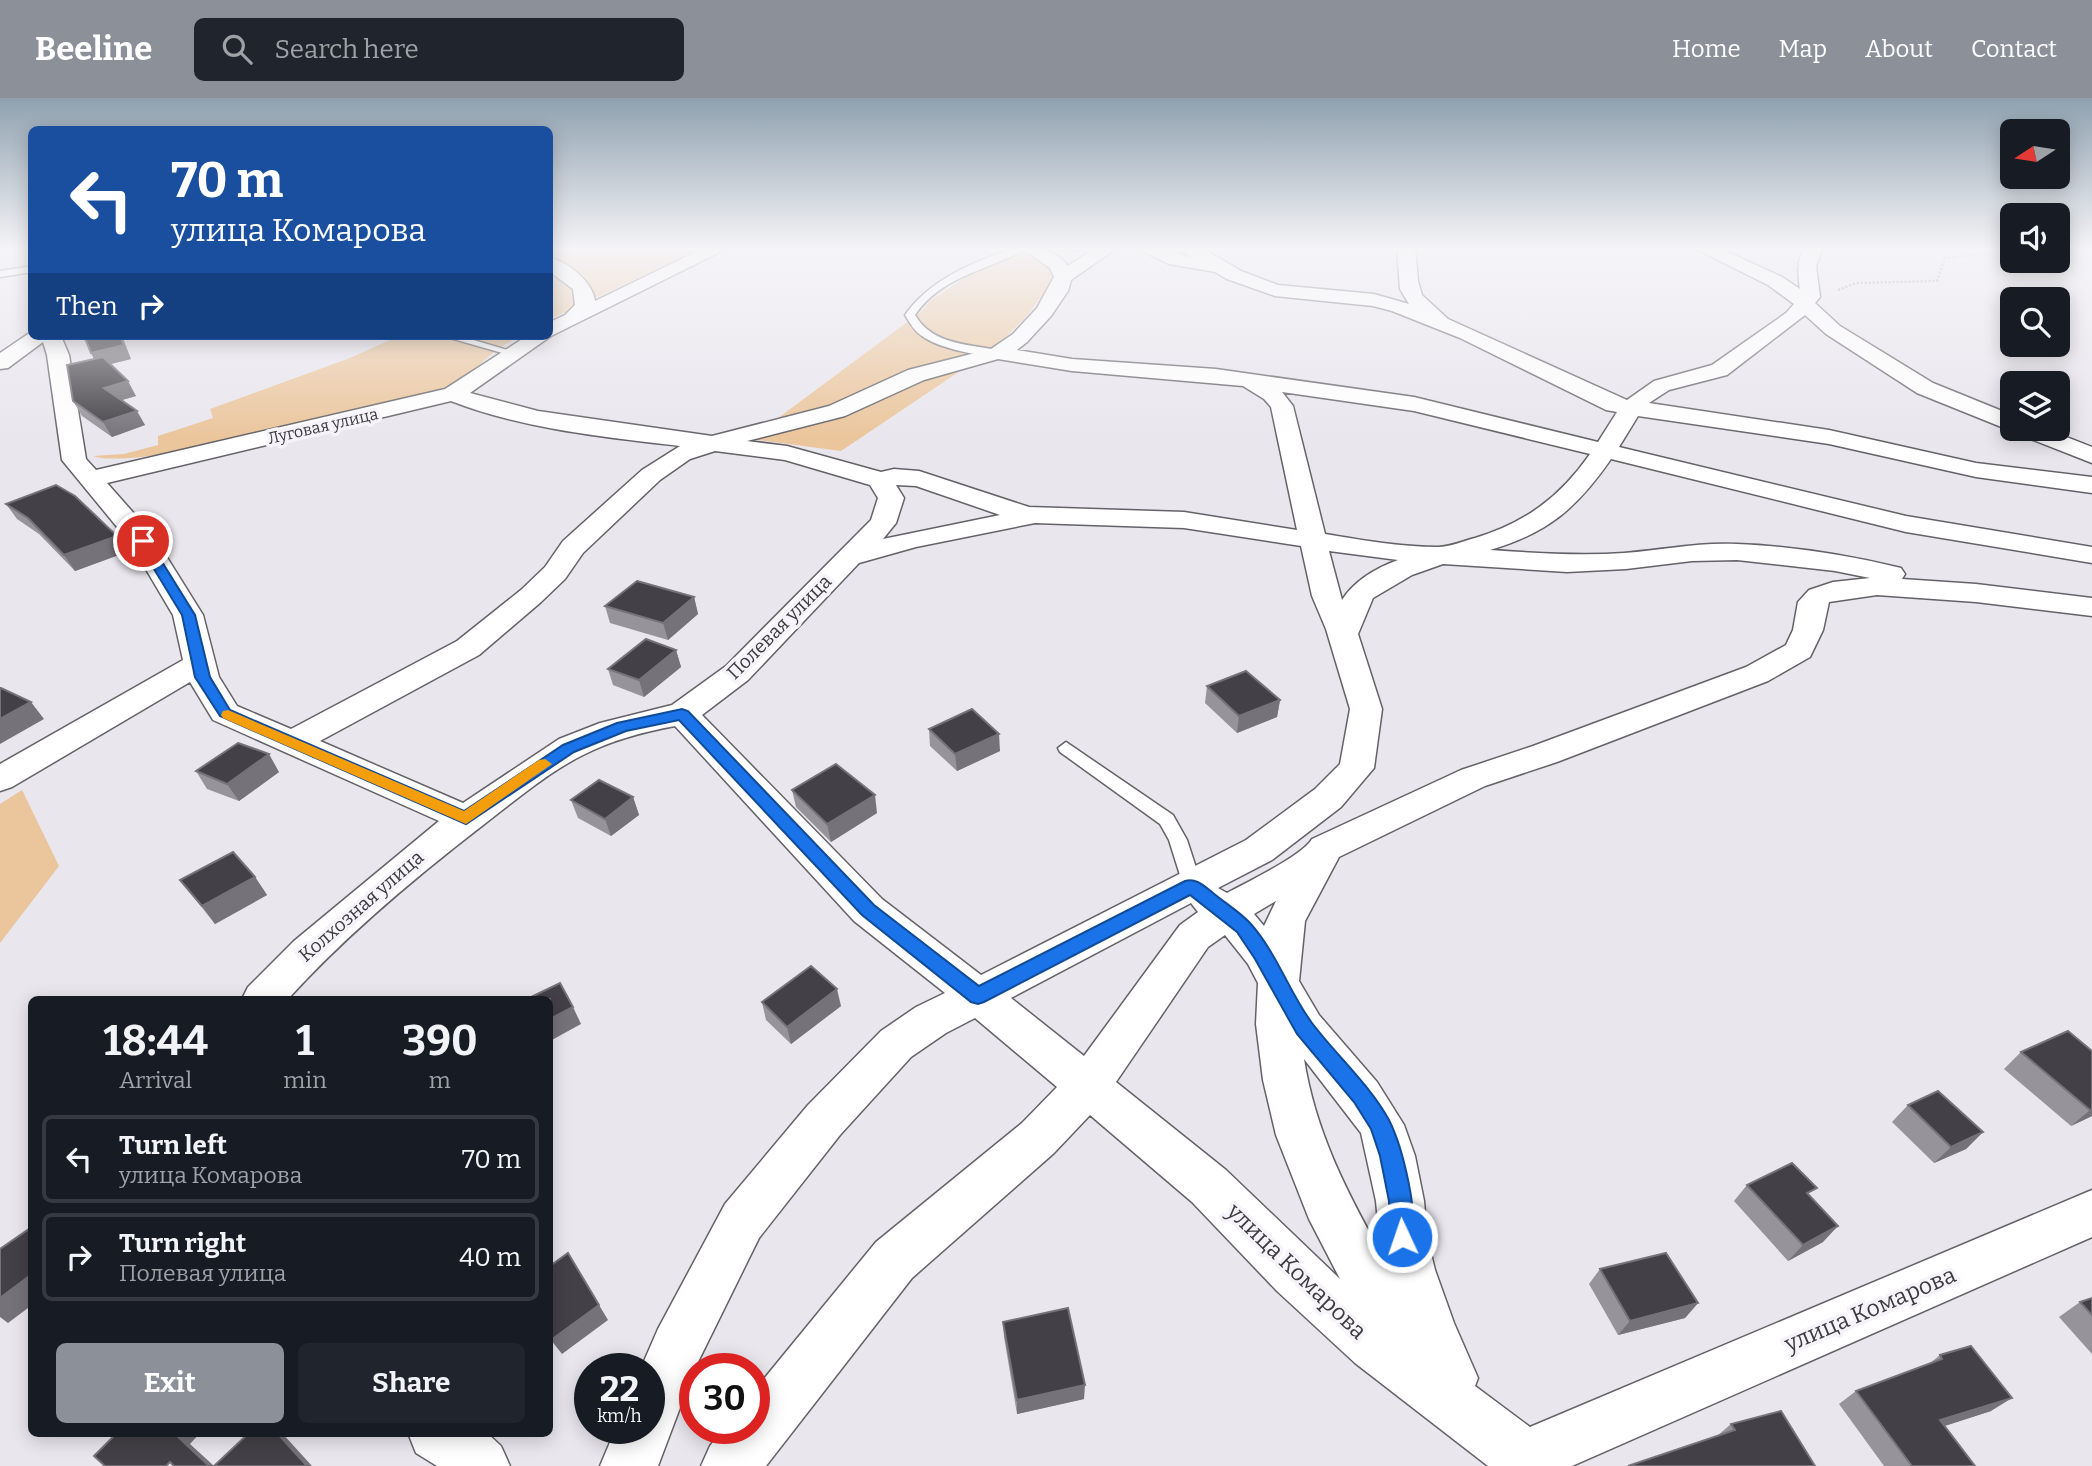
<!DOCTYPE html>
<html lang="en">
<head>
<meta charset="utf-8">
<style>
  body { margin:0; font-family:Bitter,serif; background:#20242c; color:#f1f3f6; height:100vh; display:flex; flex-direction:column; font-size:26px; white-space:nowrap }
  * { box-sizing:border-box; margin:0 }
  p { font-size:23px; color:#9ea1a6 }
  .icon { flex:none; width:38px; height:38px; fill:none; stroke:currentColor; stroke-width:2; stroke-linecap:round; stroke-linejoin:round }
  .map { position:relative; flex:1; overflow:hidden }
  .details { position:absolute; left:28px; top:898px; width:525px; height:441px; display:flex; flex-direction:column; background:#171b24; border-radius:10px; box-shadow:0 4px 18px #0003 }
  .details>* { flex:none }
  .hud { position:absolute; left:28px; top:28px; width:525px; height:214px; border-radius:10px; box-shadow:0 4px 18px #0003; background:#1a4fa0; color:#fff; overflow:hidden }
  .needle { width:46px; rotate:258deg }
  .fabs { position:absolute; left:2000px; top:21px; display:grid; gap:14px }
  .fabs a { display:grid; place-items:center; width:70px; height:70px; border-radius:10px; background:#171b24; box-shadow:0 4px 18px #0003; font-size:35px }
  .speed { position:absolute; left:574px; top:1255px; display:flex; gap:14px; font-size:35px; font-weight:700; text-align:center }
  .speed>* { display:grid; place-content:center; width:91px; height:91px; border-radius:50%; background:#171b24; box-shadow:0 4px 18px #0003; line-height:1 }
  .speed small { font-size:18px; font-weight:400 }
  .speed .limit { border:10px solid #d22; background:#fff; color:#111 }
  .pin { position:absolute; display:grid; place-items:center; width:60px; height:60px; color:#fff; margin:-30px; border:4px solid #fff; border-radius:50%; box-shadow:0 2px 7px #0007 }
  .me { position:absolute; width:77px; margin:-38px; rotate:357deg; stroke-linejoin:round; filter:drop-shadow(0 0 5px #0008) }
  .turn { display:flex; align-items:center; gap:24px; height:147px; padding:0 28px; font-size:32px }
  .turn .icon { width:91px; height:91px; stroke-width:2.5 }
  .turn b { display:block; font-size:49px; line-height:60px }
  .then { display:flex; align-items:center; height:66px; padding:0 28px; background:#0003; gap:14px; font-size:26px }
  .eta { display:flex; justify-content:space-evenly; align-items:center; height:119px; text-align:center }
  .eta b { font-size:42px; font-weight:700; line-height:49px }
  .button { display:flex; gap:14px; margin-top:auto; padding:14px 28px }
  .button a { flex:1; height:80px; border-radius:10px; background:#8c9099; color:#fff; font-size:28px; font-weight:700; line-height:80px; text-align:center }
  .button a+a { background:#20242c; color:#f1f3f6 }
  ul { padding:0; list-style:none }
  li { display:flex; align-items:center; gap:21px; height:88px; margin:0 14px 10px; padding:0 14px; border:4px solid #363941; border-radius:10px }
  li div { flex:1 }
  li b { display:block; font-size:26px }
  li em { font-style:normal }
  header { display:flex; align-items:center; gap:42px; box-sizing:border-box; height:98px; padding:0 35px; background:#8c9099; color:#fff }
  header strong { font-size:33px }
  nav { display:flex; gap:38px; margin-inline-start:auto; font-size:24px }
  .search { width:490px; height:63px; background:#20242c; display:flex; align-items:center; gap:18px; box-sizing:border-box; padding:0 24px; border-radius:10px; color:#9ea1a6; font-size:26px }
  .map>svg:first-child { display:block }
</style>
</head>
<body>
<header>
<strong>Beeline</strong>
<div class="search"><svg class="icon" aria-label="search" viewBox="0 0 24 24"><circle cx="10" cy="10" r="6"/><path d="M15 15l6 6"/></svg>Search here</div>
<nav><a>Home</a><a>Map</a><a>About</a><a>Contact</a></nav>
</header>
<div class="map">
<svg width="2092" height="1368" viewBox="0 0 2092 1368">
  <rect width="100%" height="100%" fill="#e9e6ee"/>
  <g fill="#ebc59b">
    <path d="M 557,150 L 702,150 L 550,221 L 550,156 Z"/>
    <path d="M 1020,155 C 1036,155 1055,165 1053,183 L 1026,219 L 993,251 L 841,353 L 750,341 L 922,213 L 930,203 L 988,164 Z"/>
    <path d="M 399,238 L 519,238 C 509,245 497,251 488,259 C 469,276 467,282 441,291 C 390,310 134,374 93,358 L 124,356 L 158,347 L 158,338 L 213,320 L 210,311 L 350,260 Z"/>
    <path d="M 22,692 L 59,768 L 0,845 L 0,706 Z"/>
  </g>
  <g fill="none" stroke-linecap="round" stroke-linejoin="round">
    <g stroke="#646268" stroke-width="3">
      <g id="service">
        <path d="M 1014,150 L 1028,150 C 990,172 942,177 915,217 C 933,248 971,246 1002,253 L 1002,257 C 982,260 938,250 922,238 C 914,233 910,225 905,217 C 930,181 974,164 1014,150 Z"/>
        <path d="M 1041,150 L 1095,150 L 1091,153 Z"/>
        <path d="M 32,168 L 32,174 L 0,179 L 0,173 Z"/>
        <path d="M 443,238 L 460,238 L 521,256 L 516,259 Z"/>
        <path d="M 1066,644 L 1173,717 L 1187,742 L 1202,788 L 1199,793 L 1185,793 L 1169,742 L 1160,726 L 1060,654 L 1058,650 Z"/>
      </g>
    </g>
    <g stroke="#646268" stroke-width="3">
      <g id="minor">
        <path d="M 704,150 L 728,150 L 551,238 L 470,295 L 538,313 L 712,338 L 829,308 L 908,272 L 991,251 L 1013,236 L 1037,210 L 1054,179 L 1050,170 L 1021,150 C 1039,150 1056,152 1068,168 L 1095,150 L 1117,150 L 1071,182 L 1068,193 L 1051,218 L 1027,244 L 1017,252 L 1072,261 L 1216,271 L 1414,299 L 1598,344 L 1617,314 L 1606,312 L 1460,240 L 1392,213 L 1373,208 L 1275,198 L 1227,181 L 1215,174 L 1169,166 L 1136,150 L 1162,150 L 1192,160 L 1179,150 L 1202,150 L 1241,173 L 1278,187 L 1374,196 L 1409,206 L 1400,191 L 1397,150 L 1415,150 L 1418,183 L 1422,197 L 1448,221 L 1627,302 L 1654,283 L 1712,267 L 1786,215 L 1794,206 L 1768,187 L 1694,150 L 1719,150 L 1782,179 L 1800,191 C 1798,176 1796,164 1805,150 L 1823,150 L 1816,168 L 1820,199 L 1815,205 L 1840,228 L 1933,285 L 2012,317 L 2012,331 L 2046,331 L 2092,349 L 2092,365 L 2018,336 L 2014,331 L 2004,330 L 1917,295 L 1826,236 L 1805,217 L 1727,277 L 1669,292 L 1649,305 L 1829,332 L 1976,365 L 2092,379 L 2092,395 L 1976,379 L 1829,346 L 1638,318 L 1619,349 L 1906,418 L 2092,449 L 2092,465 L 1906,434 L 1611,361 C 1577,410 1548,435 1490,452 C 1535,455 1579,458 1624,455 C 1662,452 1699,444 1737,446 C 1791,448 1848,457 1901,470 L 1905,476 L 1902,481 L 1976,486 L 2092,500 L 2092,518 L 1976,504 L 1877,497 L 1829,504 L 1823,532 L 1810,559 L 1768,583 L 1557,664 L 1485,688 L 1339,759 L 1305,823 L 1299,883 L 1319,917 L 1377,984 L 1404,1027 L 1415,1058 L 1424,1103 L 1427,1139 L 1435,1172 L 1454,1225 L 1478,1280 L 1475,1288 L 1530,1329 L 2092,1092 L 2092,1139 L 1572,1368 L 1488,1368 L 1355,1265 L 1277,1193 L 1192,1104 L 1090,1017 L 1054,1055 L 912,1180 L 766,1368 L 701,1368 L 710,1348 L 724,1330 L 754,1330 L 754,1293 L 876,1144 L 1022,1025 L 1057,989 L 975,920 L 946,935 L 911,959 L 840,1037 L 759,1140 L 695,1270 L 658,1368 L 600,1368 L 616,1330 L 649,1330 L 649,1270 L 641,1270 L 658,1231 L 725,1106 L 808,1007 L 881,933 L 916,909 L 945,895 L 854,823 L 675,628 C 643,634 612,642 583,657 C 549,674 518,700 487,724 C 418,777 347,836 288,901 L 242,901 L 248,889 L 294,843 L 439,723 L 213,622 L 190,584 L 12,689 L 0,693 L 0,666 L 183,562 L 173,517 L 131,446 L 62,362 L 47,257 L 43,244 L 8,270 L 0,271 L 0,255 L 31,234 L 32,238 L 61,238 L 69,257 L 86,361 L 96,372 L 445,291 L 527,238 L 550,238 L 550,224 L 565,217 L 575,207 L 573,191 L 550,174 L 550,160 C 567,163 593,184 595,203 ZM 998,261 L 1072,273 L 1243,288 L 1264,301 L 1271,309 L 1297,432 L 1184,414 L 1029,409 L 919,373 L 894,371 L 881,374 L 787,348 L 747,343 L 845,318 L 924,282 ZM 1282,294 L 1414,313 L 1590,356 C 1560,399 1525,425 1475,440 C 1463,443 1450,449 1438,449 C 1400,449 1362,442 1325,436 L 1293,308 ZM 451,303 C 523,331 604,339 680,348 L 642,372 L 563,443 L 545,469 L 521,492 L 457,543 L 291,631 L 237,608 L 219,579 L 203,517 L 153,437 L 107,385 ZM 715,353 L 785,362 L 870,387 L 878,400 L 871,422 L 726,568 L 672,607 L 600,625 L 559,641 L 463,705 L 320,643 L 479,557 L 541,504 L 565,481 L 583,455 L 660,382 L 690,361 ZM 896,387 L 916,388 L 1000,417 L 883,441 L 896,425 L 904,400 ZM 1035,425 L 1184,430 L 1301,448 L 1312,498 L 1326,531 L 1350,611 L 1340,666 L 1315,691 L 1246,742 L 981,877 L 882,801 L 702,617 L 748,582 L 859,465 L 916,449 ZM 1329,453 L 1398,462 C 1376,470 1355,482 1342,502 ZM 1737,462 L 1835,473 L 1870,480 L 1833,484 L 1809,492 L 1798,504 L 1793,532 L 1786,547 L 1746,569 L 1533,648 L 1461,672 L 1312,741 C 1302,758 1247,784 1227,795 L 1218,790 L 1272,762 L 1341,709 L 1374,670 L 1382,611 L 1358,536 L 1373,500 L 1412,477 L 1443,466 L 1567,474 L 1626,471 L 1692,463 ZM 1276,803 L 1264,828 L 1254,816 ZM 1191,805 L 1198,814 L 1180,827 L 1084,958 L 1011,900 ZM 1225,837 L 1248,866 L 1258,885 L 1256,926 L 1263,982 L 1276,1037 L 1309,1121 L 1340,1181 L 1226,1072 L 1116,984 L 1208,849 ZM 1304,961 L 1361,1035 L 1376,1103 L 1381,1155 C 1346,1093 1315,1032 1304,961 Z"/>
        <path d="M 408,1335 L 487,1335 L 501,1348 L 510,1368 L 437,1368 L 416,1355 Z"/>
      </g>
    </g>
    <path stroke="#8d8b91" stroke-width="2.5" stroke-dasharray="2 2" stroke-linecap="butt" d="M 1838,192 L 1856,185 L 1937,183 L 1945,160 L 2012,153"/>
    <use href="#service" fill="#fff" fill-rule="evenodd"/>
    <use href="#minor" fill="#fff" fill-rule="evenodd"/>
  </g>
  <g fill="#96949a">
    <path d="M 91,255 L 131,261 L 110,266 L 136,298 L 121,302 L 145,327 L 112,339 L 82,318 L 73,303 L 94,261 Z"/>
    <path d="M 6,406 L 117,438 L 127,454 L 75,473 L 39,436 L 17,421 Z"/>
    <path d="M 694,499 L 698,516 L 668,542 L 610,525 L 605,508 Z"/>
    <path d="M 676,552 L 681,569 L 644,599 L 613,587 L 608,571 Z"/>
    <path d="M 1207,588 L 1280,602 L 1277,619 L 1237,635 L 1205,605 Z"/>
    <path d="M 929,631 L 1000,653 L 957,673 L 930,648 Z"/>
    <path d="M 196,673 L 279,674 L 239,703 L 207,691 Z"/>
    <path d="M 792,692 L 877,715 L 831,744 L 796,709 Z"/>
    <path d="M 633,699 L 639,717 L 611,738 L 578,720 L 571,702 Z"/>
    <path d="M 255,779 L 267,797 L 215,826 L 180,782 Z"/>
    <path d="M 762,904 L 841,908 L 791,946 L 766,922 Z"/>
    <path d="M 2092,953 L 2092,1018 L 2071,1028 L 2004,971 L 2021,954 Z"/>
    <path d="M 1908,1007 L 1983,1034 L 1966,1051 L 1934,1065 L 1892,1024 Z"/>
    <path d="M 1747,1087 L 1810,1098 L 1823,1144 L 1788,1163 L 1734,1103 Z"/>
    <path d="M 1600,1171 L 1698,1205 L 1685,1220 L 1618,1237 L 1589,1186 Z"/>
    <path d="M 2092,1200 L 2092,1256 L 2059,1219 L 2080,1204 Z"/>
    <path d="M 1003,1224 L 1084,1301 L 1017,1316 L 1004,1239 Z"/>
    <path d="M 1940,1257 L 1991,1313 L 1944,1328 L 1975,1368 L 1884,1368 L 1839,1306 L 1856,1293 L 1929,1266 Z"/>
    <path d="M 1731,1326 L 1815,1368 L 1717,1338 Z"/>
  </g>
  <g fill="#757279">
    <path d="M 120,238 L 122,238 L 131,261 L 99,269 L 91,255 Z"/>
    <path d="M 128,283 L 136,298 L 112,305 L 104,290 Z"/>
    <path d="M 137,313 L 145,327 L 112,339 L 103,324 Z"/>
    <path d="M 117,438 L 127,454 L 75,473 L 64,457 Z"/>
    <path d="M 694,499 L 698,516 L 668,542 L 663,525 Z"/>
    <path d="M 676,552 L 681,569 L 644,599 L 639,582 Z"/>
    <path d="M 1280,602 L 1277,619 L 1237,635 L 1239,618 Z"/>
    <path d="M 31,604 L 44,621 L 0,646 L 0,621 Z"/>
    <path d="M 999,636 L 1000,653 L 957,673 L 955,656 Z"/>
    <path d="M 269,656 L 279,674 L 239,703 L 227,686 Z"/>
    <path d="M 875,697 L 877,715 L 831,744 L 827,726 Z"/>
    <path d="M 633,699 L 639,717 L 611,738 L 605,721 Z"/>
    <path d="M 255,779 L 267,797 L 215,826 L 202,808 Z"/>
    <path d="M 837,891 L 841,908 L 791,946 L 787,929 Z"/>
    <path d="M 573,909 L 581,926 L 550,943 L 550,921 Z"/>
    <path d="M 2092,1011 L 2092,1018 L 2071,1028 L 2090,1012 Z"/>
    <path d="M 1983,1034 L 1966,1051 L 1934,1065 L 1951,1049 Z"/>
    <path d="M 1838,1128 L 1823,1144 L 1788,1163 L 1803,1147 Z"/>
    <path d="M 568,1155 L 608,1222 L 562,1256 L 551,1242 Z"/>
    <path d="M 32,1176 L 32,1207 L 8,1225 L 0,1219 L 0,1200 Z"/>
    <path d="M 1698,1205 L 1685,1220 L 1618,1237 L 1630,1223 Z"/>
    <path d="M 1085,1287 L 1084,1301 L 1017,1316 L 1017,1302 Z"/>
    <path d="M 2012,1300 L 1991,1313 L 1920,1336 L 1940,1322 Z"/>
    <path d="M 174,1335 L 200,1335 L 190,1346 L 214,1368 L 209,1368 Z"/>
    <path d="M 277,1335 L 282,1335 L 312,1368 L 307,1368 Z"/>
  </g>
  <g fill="#434147" stroke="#757279" stroke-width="2">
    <path d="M 84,238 L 120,238 L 124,247 L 91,255 Z"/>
    <path d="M 103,259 L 128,283 L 104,290 L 137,313 L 103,324 L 73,303 L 67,267 Z"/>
    <path d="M 56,387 L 75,398 L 117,438 L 64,457 L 28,420 L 6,406 Z"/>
    <path d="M 637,483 L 694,499 L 663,525 L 605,508 Z"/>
    <path d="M 646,541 L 676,552 L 639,582 L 608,571 Z"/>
    <path d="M 1246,573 L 1280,602 L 1239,618 L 1207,588 Z"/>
    <path d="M 0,590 L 1,590 L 31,604 L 0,621 Z"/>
    <path d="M 972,611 L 999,636 L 955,656 L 929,631 Z"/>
    <path d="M 238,645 L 269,656 L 227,686 L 196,673 Z"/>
    <path d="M 836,666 L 875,697 L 827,726 L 792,692 Z"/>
    <path d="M 599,682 L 633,699 L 605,721 L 571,702 Z"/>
    <path d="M 233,754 L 255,779 L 202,808 L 180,782 Z"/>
    <path d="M 811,868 L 837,891 L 787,929 L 762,904 Z"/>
    <path d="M 560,885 L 573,909 L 550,921 L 550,901 L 527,901 Z"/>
    <path d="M 2068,933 L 2092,953 L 2092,1011 L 2090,1012 L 2021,954 Z"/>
    <path d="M 1938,993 L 1983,1034 L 1951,1049 L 1908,1007 Z"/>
    <path d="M 1792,1065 L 1817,1090 L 1807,1095 L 1838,1128 L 1803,1147 L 1747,1087 Z"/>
    <path d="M 32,1129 L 32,1176 L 0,1200 L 0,1151 Z"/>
    <path d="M 568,1155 L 599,1207 L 551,1242 L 550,1238 L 550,1168 Z"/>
    <path d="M 1666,1155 L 1698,1205 L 1630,1223 L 1600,1171 Z"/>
    <path d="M 2092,1200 L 2092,1217 L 2080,1204 Z"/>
    <path d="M 1068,1210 L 1085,1287 L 1017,1302 L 1003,1224 Z"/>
    <path d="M 1971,1248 L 2012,1300 L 1940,1322 L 1975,1368 L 1912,1368 L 1856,1293 L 1942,1261 L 1940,1257 Z"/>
    <path d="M 1781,1313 L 1815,1368 L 1628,1368 L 1735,1332 L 1731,1326 Z"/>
    <path d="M 117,1335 L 174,1335 L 209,1368 L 174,1368 L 170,1364 L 166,1368 L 105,1368 L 94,1358 Z"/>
    <path d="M 249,1335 L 277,1335 L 307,1368 L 214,1368 Z"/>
  </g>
  <linearGradient id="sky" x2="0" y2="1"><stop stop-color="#8fa1b0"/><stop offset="0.44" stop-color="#f5f4f7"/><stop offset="1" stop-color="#f5f4f7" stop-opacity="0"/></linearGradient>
  <rect width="2092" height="342" fill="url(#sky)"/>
  <path fill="#1a73e8" stroke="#114b97" stroke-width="2" d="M 143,439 L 149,443 L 195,517 L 210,579 L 230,612 L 464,713 L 563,647 L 617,625 L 682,611 L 688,613 L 874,807 L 979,888 L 1185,783 C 1197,780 1204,788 1213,795 C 1225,805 1240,814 1250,825 C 1277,855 1289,894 1312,925 C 1337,958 1369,986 1389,1022 C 1402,1048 1421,1120 1410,1147 L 1402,1150 L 1394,1147 L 1390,1139 L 1389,1103 L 1380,1058 L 1371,1031 L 1354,1004 L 1297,936 L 1255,861 L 1237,834 L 1190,797 L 984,904 L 978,906 L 971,904 L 862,817 L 679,622 L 626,633 L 574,654 L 466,726 L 220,618 L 195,579 L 182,517 L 137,443 Z"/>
  <path fill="#f59e0b" d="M 228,612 L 464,713 L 539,662 L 545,661 L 552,666 L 466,726 L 223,620 L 221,617 L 223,613 Z"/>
  <g text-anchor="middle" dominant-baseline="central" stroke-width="7" stroke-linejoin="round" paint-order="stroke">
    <g font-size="16" fill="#3c3b3e" stroke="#f6f3fb">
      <text transform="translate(323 328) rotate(-13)">Луговая улица</text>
    </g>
    <g font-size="19" fill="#3c3b3e" stroke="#f6f3fb">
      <text transform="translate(779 529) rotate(-45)">Полевая улица</text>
      <text transform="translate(361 808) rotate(-41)">Колхозная улица</text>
    </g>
    <g font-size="23" fill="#3c3b3e" stroke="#f6f3fb">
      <text transform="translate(1297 1173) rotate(44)">улица Комарова</text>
      <text transform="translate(1870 1211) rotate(-23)">улица Комарова</text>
    </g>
  </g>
</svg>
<div class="fabs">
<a><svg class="needle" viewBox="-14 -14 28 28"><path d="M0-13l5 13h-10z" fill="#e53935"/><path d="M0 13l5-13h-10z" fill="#9ea1a6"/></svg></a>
<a><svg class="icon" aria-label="sound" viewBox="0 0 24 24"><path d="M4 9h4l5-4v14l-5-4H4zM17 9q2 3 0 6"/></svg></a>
<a><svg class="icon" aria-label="search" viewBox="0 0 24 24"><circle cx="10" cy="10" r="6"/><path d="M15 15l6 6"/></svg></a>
<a><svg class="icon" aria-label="layers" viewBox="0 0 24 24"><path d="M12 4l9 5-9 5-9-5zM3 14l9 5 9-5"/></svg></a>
</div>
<div class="speed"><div>22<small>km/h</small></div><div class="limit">30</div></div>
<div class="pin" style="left:143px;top:443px;background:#d93025"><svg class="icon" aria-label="arrive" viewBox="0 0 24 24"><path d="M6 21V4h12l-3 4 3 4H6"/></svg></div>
<svg class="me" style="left:1402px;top:1139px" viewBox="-20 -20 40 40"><circle r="17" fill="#1a73e8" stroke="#fff" stroke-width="3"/><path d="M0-11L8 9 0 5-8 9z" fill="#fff"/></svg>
<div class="hud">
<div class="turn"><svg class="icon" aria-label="left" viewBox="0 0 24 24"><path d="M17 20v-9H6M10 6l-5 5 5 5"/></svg><div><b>70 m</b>улица Комарова</div></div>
<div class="then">Then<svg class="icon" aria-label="right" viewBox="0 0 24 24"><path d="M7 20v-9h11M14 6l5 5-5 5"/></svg></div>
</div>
<section class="details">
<div class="eta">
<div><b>18:44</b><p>Arrival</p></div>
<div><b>1</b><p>min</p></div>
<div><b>390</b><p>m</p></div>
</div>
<ul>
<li><svg class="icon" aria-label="left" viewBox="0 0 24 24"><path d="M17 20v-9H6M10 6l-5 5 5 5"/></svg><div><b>Turn left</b><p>улица Комарова</p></div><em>70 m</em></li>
<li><svg class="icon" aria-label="right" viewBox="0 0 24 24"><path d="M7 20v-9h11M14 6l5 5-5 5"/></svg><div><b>Turn right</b><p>Полевая улица</p></div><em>40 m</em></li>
</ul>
<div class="button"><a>Exit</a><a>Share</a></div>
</section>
</div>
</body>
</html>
